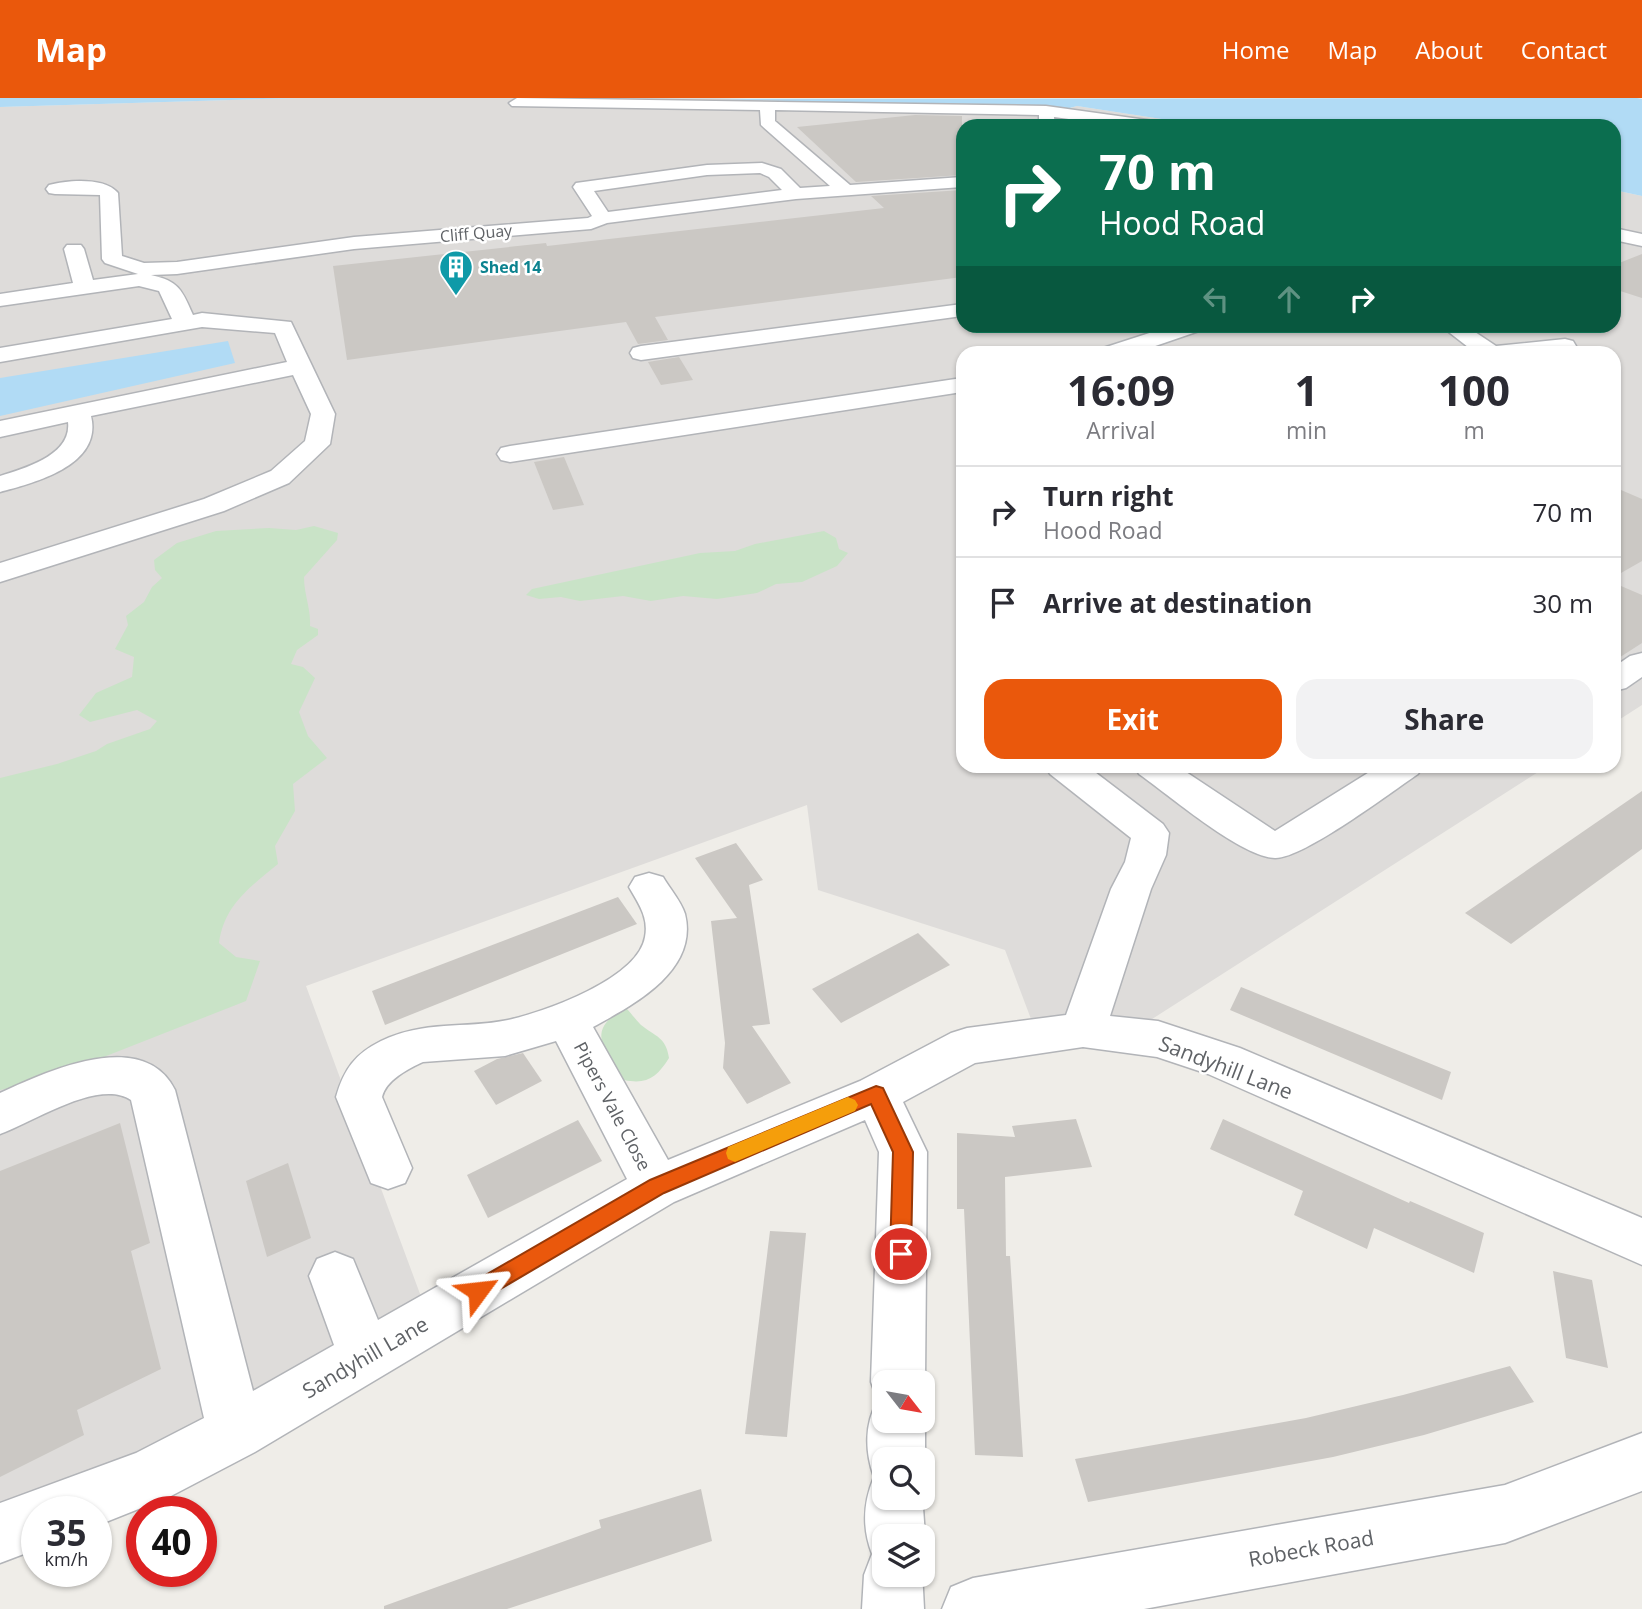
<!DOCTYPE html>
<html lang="en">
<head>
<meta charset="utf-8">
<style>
  body { margin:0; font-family:"Open Sans",sans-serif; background:#f2f2f3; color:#2b2b33; height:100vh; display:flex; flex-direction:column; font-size:26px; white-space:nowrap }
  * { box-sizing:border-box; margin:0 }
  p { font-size:23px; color:#7c7c81 }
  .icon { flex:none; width:38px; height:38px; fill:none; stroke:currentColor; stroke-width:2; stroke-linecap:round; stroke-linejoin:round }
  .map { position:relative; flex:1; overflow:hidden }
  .drawer { position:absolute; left:956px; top:248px; width:665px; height:427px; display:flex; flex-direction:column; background:#fff; border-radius:21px; box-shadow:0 2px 5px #0004 }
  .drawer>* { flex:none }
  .guide { position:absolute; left:956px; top:21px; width:665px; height:214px; border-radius:21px; box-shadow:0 2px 5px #0004; background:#0b6e4f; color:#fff; overflow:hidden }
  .needle { width:46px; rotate:121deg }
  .controls { position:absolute; left:872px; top:1272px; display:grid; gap:14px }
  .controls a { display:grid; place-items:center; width:63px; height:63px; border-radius:14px; background:#fff; box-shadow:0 2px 5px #0004; font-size:35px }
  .speed { position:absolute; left:21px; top:1398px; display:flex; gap:14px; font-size:35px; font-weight:700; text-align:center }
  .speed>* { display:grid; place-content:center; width:91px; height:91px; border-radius:50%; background:#fff; box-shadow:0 2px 5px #0004; line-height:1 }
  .speed small { font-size:18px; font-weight:400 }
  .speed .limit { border:10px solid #d22; background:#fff; color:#111 }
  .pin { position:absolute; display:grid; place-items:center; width:60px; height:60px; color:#fff; margin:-30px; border:4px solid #fff; border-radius:50%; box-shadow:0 2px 7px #0007 }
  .me { position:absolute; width:77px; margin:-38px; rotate:60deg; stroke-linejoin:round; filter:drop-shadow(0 0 5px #0008) }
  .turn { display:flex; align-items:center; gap:24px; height:147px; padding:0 28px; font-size:32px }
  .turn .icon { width:91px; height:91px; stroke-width:2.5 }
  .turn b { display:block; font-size:49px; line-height:60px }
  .lanes { display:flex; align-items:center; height:66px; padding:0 28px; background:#0003; justify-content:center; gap:35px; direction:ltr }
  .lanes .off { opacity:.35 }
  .eta { display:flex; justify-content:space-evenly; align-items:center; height:119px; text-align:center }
  .eta b { font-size:42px; font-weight:700; line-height:49px }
  .button { display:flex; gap:14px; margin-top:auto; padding:14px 28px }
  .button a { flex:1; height:80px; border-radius:21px; background:#ea580c; color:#fff; font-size:28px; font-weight:700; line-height:80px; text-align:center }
  .button a+a { background:#f2f2f3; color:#2b2b33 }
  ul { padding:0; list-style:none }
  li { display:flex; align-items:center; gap:21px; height:91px; padding:0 28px; border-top:2px solid #e1e1e2 }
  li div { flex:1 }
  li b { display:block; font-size:26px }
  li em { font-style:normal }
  header { display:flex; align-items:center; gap:42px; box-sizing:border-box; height:98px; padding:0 35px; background:#ea580c; color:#fff }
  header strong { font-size:33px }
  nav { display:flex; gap:38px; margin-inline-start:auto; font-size:24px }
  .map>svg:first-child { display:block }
</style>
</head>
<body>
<header>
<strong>Map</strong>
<nav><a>Home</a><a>Map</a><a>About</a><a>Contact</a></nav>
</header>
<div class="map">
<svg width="1642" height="1511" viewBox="0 0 1642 1511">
  <rect width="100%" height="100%" fill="#efede8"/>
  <path fill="#dedcda" d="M 297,0 L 715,0 L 1066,11 L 1077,8 L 1207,28 L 962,28 L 962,228 L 1614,228 L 1614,92 L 1642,98 L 1642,607 L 1614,625 L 1614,256 L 962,256 L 962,668 L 1546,669 L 1124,939 L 1031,921 L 1005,852 L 818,792 L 807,707 L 306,888 L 433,1231 L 37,1414 L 0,1435 L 0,9 Z"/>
  <g fill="#c9e3c7">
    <path d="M 314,428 L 338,435 L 337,442 L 304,479 C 304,497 311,510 310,528 L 318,531 L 318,537 L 297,552 L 291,566 L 303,569 L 315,580 L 299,614 L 308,638 L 327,660 L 293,686 L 295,713 L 275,748 L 278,766 C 250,789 224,807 219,845 L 236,859 L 260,863 L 246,903 L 91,964 C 56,968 34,986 0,992 L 0,680 L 57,666 L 96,653 L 107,646 L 150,631 L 157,623 L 137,612 L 90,624 L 79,617 L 96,595 L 132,579 L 134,559 L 115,551 L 128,527 L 126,518 L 144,504 L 152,489 L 162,480 L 155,472 L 154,462 L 177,445 L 216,433 L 269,430 L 296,432 Z"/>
    <path d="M 824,433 L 836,440 L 839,451 L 848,455 L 837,468 L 802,484 L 776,486 L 757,495 L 717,501 L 683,498 L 651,503 L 623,498 L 580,503 L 561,499 L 539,501 L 526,497 L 532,491 L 700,455 L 735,453 L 755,446 Z"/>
    <path d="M 626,910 C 631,915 636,922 641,927 C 656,939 666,939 669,960 C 657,979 647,987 624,982 C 604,953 584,931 626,910 Z"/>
  </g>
  <g fill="#b1dbf5">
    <path d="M 0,0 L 297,0 L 0,9 Z"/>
    <path d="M 1637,0 L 1642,1 L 1642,98 L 1614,92 L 1614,28 L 1207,28 L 1077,8 L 1066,11 L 715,1 Z"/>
    <path d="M 228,243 L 235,265 L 0,318 L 0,280 Z"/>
  </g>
  <g fill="#cbc8c4">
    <path d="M 915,17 L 962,18 L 962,77 L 856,84 L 797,29 Z"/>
    <path d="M 962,92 L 962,179 L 655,219 L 668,242 L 638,246 L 626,224 L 347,262 L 333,168 L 546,145 L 547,148 L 884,110 L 871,98 Z"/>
    <path d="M 1642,156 L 1642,200 L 1614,191 L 1614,167 Z"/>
    <path d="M 679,259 L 693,282 L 661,287 L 648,264 Z"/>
    <path d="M 564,359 L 584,407 L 553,412 L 534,364 Z"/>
    <path d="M 1614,389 L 1642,401 L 1642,463 L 1614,479 Z"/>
    <path d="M 1614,485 L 1642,497 L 1642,545 L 1614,563 Z"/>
    <path d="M 1642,693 L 1642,751 L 1511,846 L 1465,815 Z"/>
    <path d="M 736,745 L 763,782 L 749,787 L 770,926 L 752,928 L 791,985 L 747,1006 L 723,970 L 725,945 L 711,823 L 737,820 L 695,760 Z"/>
    <path d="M 618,799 L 637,826 L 385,927 L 372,893 Z"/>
    <path d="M 918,835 L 950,867 L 841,925 L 812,891 Z"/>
    <path d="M 1241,889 L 1451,974 L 1442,1002 L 1230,912 Z"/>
    <path d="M 523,955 L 542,983 L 496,1007 L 474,973 L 497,961 Z"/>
    <path d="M 1076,1021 L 1092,1069 L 1005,1079 L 1006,1158 L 1010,1158 L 1023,1359 L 975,1357 L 964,1111 L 957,1111 L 957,1035 L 1015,1039 L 1012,1028 Z"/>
    <path d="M 1223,1021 L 1409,1105 L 1410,1103 L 1484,1135 L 1474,1175 L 1374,1130 L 1367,1151 L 1294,1117 L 1303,1093 L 1210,1051 Z"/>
    <path d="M 578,1022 L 602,1063 L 488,1120 L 467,1077 Z"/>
    <path d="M 120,1025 L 150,1145 L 131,1153 L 161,1271 L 77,1312 L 84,1337 L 0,1379 L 0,1073 Z"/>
    <path d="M 288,1065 L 311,1140 L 267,1159 L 246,1083 Z"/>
    <path d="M 770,1133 L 806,1135 L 787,1339 L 745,1336 Z"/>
    <path d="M 1553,1173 L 1592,1182 L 1608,1270 L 1566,1260 Z"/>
    <path d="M 1510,1268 L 1534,1304 L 1424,1337 L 1333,1359 L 1088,1404 L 1075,1361 L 1306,1320 L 1403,1297 Z"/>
    <path d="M 701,1391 L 712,1443 L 507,1511 L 384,1511 L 384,1508 L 601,1430 L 599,1422 Z"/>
  </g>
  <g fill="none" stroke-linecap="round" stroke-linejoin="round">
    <g stroke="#b2b4b8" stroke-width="3">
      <g id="minor">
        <path d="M 517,0 L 1046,8 L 1154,23 L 1162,28 L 1120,28 L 1054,19 L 1055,28 L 1039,28 L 1039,17 L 775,12 L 775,23 L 850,87 L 962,79 L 962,89 L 796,101 L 607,125 L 591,131 L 354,151 L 177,176 L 151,177 C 179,183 182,192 193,217 L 202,215 L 291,224 L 335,316 L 330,346 L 289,385 L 224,413 L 0,484 L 0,465 L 204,401 L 271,373 L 305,343 L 311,316 L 293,277 L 91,318 C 103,367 35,385 0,394 L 0,378 C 25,370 72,357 68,324 L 0,339 L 0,323 L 287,264 L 275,235 L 202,229 L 0,264 L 0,250 L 172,221 L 159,193 L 139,188 L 0,208 L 0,196 L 73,185 L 64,151 L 67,147 L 81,147 L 84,151 L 93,182 L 138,176 L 105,165 L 102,161 L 100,97 L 55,96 L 49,95 L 46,91 L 49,87 C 68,82 105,79 118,95 L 122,158 L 144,165 L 177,164 L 354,139 L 588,120 L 592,118 L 573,89 L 576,85 L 707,67 L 762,65 L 781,71 L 800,90 L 830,88 L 761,27 L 760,12 L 512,8 L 509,5 ZM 760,75 L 769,79 L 782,92 L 608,114 L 594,93 L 707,77 Z"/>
        <path d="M 1614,130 L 1642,136 L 1642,148 L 1614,142 Z"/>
        <path d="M 962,206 L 962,218 L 641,262 L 633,260 L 630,255 L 633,250 L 641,248 Z"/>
        <path d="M 1171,228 L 1202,228 L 1199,233 L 1132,256 L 1097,256 L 1100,251 Z"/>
        <path d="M 1441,228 L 1466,228 L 1496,248 L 1565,241 L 1573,243 L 1576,248 L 1573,253 L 1558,256 L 1477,256 Z"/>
        <path d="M 962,280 L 962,294 L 510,364 L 501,362 L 497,356 L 501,350 L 510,348 Z"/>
        <path d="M 1642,555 L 1642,579 L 1626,590 L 1614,593 L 1614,569 L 1630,558 Z"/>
        <path d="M 1045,668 L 1087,668 L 1163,726 L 1169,735 L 1166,757 L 1151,791 L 1110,918 L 1158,923 L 1240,950 L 1642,1120 L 1642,1167 L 1208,976 L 1157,959 L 1083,949 L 975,965 L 903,1004 L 927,1054 L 925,1284 L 922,1292 L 922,1284 L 884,1284 L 884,1323 L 922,1323 L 922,1316 L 925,1323 L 925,1362 L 922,1368 L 922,1362 L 884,1362 L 884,1400 L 922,1400 L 922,1395 L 925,1438 L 922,1444 L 922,1438 L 884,1438 L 884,1477 L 922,1477 L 922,1472 L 924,1511 L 862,1511 L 864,1477 L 872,1456 C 862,1430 863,1405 874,1379 C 865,1355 864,1325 878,1303 L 871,1284 L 879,1054 L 865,1022 L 674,1104 L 255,1354 L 171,1398 L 96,1428 L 96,1414 L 37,1414 L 37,1451 L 0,1465 L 0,1405 L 136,1355 L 204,1320 L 131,1002 C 99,980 33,1024 0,1036 L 0,995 C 46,974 143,928 175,992 L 253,1293 L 334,1247 L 309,1178 L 317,1161 L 335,1154 L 353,1161 L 378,1222 L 627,1081 L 556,943 L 505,958 L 423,964 C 408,971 386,982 382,999 L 412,1070 L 405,1085 L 388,1091 L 371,1085 L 336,999 C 344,971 355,956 381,943 C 424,922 464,931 508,922 C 544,914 638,881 645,839 C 649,819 638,805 629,789 L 635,779 L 649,775 L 663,779 C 670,791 681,803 685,816 C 699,873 633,907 593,929 L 668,1062 L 860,983 L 951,935 L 967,930 L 1066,917 L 1111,791 L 1125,764 L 1131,740 L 1050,676 Z"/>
        <path d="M 1134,668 L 1177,668 L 1275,733 L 1379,668 L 1423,668 L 1418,676 C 1391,694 1303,761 1275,760 C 1241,759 1169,697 1139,676 Z"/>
        <path d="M 1642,1335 L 1642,1393 L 1505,1445 L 1144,1511 L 942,1511 L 951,1489 L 973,1480 L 1505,1387 Z"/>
      </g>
    </g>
    <use href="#minor" fill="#fff" fill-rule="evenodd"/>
  </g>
  <path fill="#ea580c" stroke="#983908" stroke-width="2" d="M 876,988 L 883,990 L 913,1054 L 911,1156 L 908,1163 L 901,1166 L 893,1163 L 890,1156 L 893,1054 L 871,1006 L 664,1095 L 485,1200 L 478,1203 L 470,1200 L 467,1193 L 470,1186 L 650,1082 Z"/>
  <path fill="#f59e0b" d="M 848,999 L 855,1002 L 858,1007 L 855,1013 L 742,1061 L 735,1064 L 728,1061 L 726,1055 L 728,1049 Z"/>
  <defs>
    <g id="building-pin" transform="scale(1.75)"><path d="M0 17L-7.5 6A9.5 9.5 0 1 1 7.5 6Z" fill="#0f9aa8" stroke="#fff"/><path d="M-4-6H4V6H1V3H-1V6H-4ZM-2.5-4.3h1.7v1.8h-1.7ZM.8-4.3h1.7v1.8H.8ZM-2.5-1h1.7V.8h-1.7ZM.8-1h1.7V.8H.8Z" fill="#fff"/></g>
  </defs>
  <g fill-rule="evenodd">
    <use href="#building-pin" x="456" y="169"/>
  </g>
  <g text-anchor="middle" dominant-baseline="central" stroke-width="5" stroke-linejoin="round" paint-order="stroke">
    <g font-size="16" fill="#5f6266" stroke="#fff">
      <text transform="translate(476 135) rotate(-5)">Cliff Quay</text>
    </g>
    <g font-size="16" font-weight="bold" fill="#0d838f" stroke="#fff" text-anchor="start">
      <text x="480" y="169">Shed 14</text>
    </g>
    <g font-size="18" fill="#5f6266" stroke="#fff">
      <text transform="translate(613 1008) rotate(62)">Pipers Vale Close</text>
    </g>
    <g font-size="21" fill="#5f6266" stroke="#fff">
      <text transform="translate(1226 969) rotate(21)">Sandyhill Lane</text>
      <text transform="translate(365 1259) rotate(-30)">Sandyhill Lane</text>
      <text transform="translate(1311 1450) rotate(-10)">Robeck Road</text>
    </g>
  </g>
</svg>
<div class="controls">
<a><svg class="needle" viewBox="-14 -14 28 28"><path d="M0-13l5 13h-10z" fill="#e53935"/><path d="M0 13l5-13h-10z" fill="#7c7c81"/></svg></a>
<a><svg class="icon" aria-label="search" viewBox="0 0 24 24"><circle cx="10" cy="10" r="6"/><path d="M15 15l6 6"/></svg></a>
<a><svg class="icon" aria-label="layers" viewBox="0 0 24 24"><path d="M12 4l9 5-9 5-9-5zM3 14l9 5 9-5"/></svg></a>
</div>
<div class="speed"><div>35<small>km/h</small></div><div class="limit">40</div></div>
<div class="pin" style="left:901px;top:1156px;background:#d93025"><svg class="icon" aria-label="arrive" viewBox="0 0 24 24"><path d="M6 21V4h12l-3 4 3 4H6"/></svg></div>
<svg class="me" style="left:478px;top:1193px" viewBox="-20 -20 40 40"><path d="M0-17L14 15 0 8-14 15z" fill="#ea580c" stroke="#fff" stroke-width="4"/></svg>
<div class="guide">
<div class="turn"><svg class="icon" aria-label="right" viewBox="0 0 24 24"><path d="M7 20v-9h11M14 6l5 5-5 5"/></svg><div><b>70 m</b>Hood Road</div></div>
<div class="lanes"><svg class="icon off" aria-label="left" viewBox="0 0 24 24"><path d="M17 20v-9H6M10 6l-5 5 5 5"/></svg><svg class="icon off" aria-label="ahead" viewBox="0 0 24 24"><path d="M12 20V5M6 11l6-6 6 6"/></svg><svg class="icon" aria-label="right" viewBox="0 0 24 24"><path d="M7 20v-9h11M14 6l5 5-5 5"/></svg></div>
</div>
<section class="drawer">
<div class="eta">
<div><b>16:09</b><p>Arrival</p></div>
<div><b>1</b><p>min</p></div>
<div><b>100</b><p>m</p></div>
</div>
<ul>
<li><svg class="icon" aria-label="right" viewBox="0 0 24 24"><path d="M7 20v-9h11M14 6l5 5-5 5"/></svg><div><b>Turn right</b><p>Hood Road</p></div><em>70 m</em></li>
<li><svg class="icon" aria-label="arrive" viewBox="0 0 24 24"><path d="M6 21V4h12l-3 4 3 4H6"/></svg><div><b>Arrive at destination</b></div><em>30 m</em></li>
</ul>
<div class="button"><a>Exit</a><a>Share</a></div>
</section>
</div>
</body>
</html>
